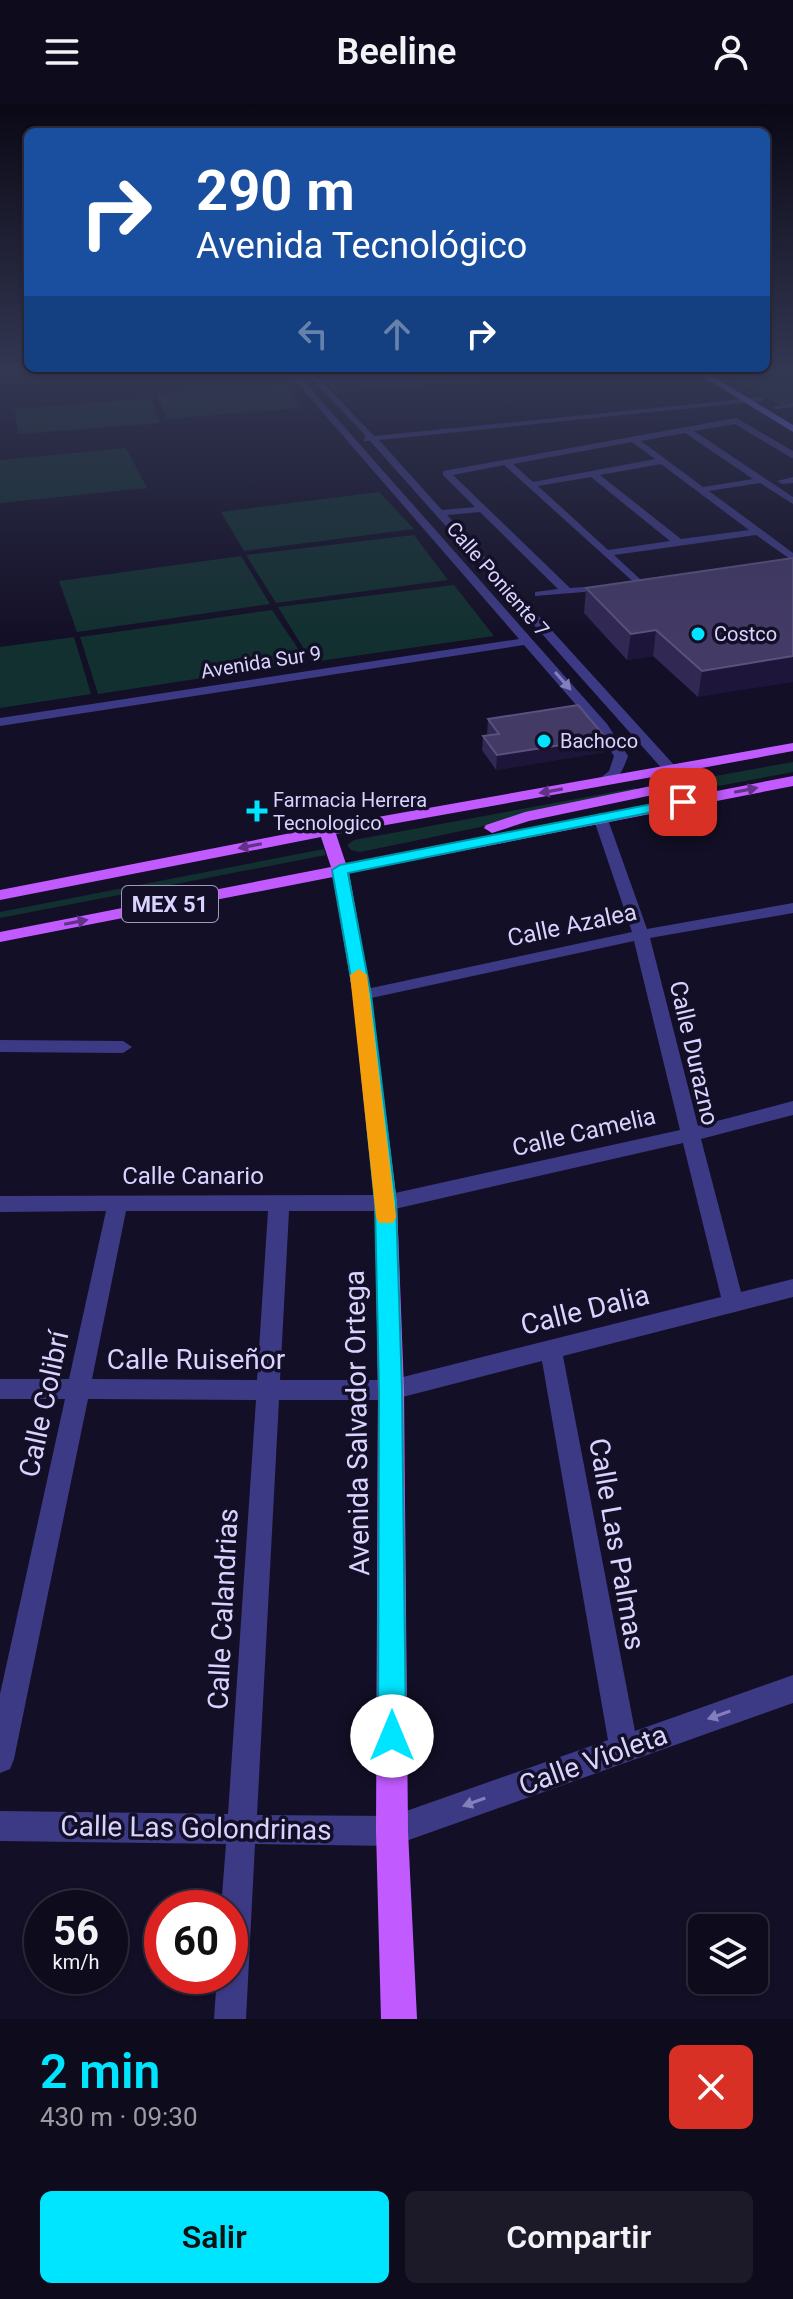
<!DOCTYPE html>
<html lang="es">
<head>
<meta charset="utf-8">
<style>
  body { margin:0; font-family:Roboto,sans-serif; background:#1c1929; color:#f1f3f6; height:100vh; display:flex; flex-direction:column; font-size:30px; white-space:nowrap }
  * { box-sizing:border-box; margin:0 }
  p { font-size:26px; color:#9b9ba3 }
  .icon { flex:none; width:44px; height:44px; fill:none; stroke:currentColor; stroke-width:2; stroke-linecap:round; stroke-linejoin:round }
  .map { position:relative; height:1915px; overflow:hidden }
  .panel { display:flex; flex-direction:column; background:#0e0b1c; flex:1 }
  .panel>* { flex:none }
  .hud { position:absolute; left:24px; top:24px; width:746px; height:244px; border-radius:12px; box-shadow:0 2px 6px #0004,0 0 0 2px #2e2b3b; background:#1a4fa0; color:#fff; overflow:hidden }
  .fabs { position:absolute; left:688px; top:1810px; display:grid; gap:16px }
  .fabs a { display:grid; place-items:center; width:80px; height:80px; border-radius:12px; background:#0e0b1c; box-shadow:0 2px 6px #0004,0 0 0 2px #2e2b3b; font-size:40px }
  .speed { position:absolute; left:24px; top:1786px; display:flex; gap:16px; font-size:40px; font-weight:700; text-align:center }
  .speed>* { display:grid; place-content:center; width:104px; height:104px; border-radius:50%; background:#0e0b1c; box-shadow:0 2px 6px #0004,0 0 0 2px #2e2b3b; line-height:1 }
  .speed small { font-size:20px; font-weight:400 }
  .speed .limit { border:12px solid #d22; background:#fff; color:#111 }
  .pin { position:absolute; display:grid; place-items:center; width:68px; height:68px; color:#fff; margin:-34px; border-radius:16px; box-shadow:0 4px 12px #0006 }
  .me { position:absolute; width:88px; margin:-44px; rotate:0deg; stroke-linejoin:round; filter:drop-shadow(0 0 6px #0008) }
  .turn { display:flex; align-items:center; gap:28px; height:168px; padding:0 40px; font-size:36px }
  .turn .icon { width:104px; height:104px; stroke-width:2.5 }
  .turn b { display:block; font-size:56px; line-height:68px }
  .lanes { display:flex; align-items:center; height:76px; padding:0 40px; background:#0003; justify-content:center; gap:40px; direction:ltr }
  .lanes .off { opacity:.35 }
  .round { display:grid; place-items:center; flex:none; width:84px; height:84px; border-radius:12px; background:#1c1929 }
  .headline { display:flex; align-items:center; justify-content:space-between; height:136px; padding:0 40px }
  h1 { font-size:48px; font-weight:600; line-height:60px; color:#00e5ff }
  .primary-button { display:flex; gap:16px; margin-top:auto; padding:16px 40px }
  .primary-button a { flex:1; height:92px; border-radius:12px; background:#00e5ff; color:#111; font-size:32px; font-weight:600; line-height:92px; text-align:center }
  .primary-button a+a { background:#1c1929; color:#f1f3f6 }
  header { display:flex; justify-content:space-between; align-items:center; height:104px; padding:0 40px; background:#0e0b1c; font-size:36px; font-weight:600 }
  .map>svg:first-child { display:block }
</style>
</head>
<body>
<header><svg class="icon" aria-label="menu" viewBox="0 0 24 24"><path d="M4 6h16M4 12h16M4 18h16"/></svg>Beeline<svg class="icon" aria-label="person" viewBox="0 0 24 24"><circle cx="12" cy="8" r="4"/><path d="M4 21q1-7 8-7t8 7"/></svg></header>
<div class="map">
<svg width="793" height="1915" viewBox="0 0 793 1915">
  <rect width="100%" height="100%" fill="#130f26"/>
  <g fill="#12302f">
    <path d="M 720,266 L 793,266 L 793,299 L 780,301 Z"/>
    <path d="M 287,280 L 301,304 L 167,315 L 157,290 Z"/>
    <path d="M 151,294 L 160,319 L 18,330 L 15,305 Z"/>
    <path d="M 126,344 L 147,384 L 0,399 L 0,356 Z"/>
    <path d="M 379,388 L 414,425 L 244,447 L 221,408 Z"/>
    <path d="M 414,431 L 448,476 L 276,499 L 246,451 Z"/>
    <path d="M 241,452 L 270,500 L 77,528 L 59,477 Z"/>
    <path d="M 454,481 L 494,532 L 312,558 L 278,503 Z"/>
    <path d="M 272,506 L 307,558 L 98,590 L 80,533 Z"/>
    <path d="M 74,533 L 91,590 L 0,604 L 0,543 Z"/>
    <path d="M 793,658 L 793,668 L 654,694 L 673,686 L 682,678 Z"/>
    <path d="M 635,684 L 643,689 L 409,738 L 360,748 L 351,746 L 347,741 L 354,736 Z"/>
    <path d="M 324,745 L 326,751 L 316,753 L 0,814 L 0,808 Z"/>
  </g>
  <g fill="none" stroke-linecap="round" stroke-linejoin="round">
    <g fill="#3d3a85" fill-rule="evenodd">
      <path d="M 286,266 L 294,266 L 607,620 L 628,652 C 623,666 617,682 599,680 L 597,677 L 609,667 L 614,652 L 597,625 L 524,541 L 0,622 L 0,614 L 519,535 Z"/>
      <path d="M 303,266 L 311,266 L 374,332 L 765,293 L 762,297 L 379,336 L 442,406 L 475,403 L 443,371 L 443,367 L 736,314 L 793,347 L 793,354 L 790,353 L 735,320 L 694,327 L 793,393 L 793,400 L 760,379 L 709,387 L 793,449 L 793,457 L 756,431 L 614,451 L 642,477 L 642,481 L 638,482 L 504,361 L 453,371 L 570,484 L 612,481 L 613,483 L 608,486 L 535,492 L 535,488 L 558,485 L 480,408 L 447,411 L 675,662 L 675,668 L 665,668 L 370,337 L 363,337 L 366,332 ZM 685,329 L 753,375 L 703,383 L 641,337 ZM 632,338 L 655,355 L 533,378 L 513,360 ZM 661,360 L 749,426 L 681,435 L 600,371 ZM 591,373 L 670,437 L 608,446 L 538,382 Z"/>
      <path d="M 793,299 L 793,303 L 776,305 L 772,303 Z"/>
      <path d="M 793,373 L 793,379 L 782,380 L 777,377 Z"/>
      <path d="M 600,709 L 607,713 L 647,825 L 793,799 L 793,809 L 650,834 L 698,1022 L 793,997 L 793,1011 L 701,1035 L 741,1188 L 793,1175 L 793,1193 L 563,1252 L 635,1627 L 793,1571 L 793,1599 L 392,1742 L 255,1740 L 246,1915 L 214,1915 L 217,1872 L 230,1872 L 230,1804 L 221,1804 L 226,1740 L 0,1737 L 0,1707 L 228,1710 L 256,1296 L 88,1295 L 14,1655 L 10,1665 L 0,1669 L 0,1590 L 65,1295 L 0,1295 L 0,1275 L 69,1275 L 106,1107 L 0,1108 L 0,1092 L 386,1091 L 680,1026 L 634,837 L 362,896 L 353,891 L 362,886 L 632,828 L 593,713 ZM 683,1039 L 721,1193 L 391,1276 L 280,1276 L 289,1107 L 386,1107 ZM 126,1107 L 268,1107 L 257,1276 L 92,1275 ZM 542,1257 L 608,1636 L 392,1712 L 257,1711 L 279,1296 L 391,1296 Z"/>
      <path d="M 0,936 L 123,937 L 132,943 L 123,949 L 0,948 Z"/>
    </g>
    <g fill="#6f6bff" fill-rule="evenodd">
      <path d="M 0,266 L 27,266 L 0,271 Z"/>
      <path d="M 692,266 L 702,266 L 793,321 L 793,328 Z"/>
    </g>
    <path fill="#c25bff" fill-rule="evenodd" d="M 793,639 L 793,647 L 675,669 L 662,689 L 529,717 L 492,729 L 484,724 L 486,721 L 525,708 L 651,682 L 658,672 L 336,730 L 346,760 L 793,672 L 793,682 L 349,769 L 371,891 L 397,1099 L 404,1286 L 408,1727 L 417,1915 L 381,1915 L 376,1727 L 378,1286 L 375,1099 L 353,891 L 333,773 L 0,838 L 0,828 L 331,763 L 321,733 L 0,796 L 0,786 L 327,722 Z"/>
  </g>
  <g fill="#312854">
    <path d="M 314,266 L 504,266 L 503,272 L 337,289 Z"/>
    <path d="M 793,454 L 698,593 L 653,552 L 627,556 L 584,509 L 586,484 Z"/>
    <path d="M 488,615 L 606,634 L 604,648 L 496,666 L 482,646 L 483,632 L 489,631 L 487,630 Z"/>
  </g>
  <g fill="#1d163a">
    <path d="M 369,266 L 504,266 L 503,272 L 337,289 L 337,269 Z"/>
    <path d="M 656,526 L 653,552 L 627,556 L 631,530 Z"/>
    <path d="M 793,552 L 793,578 L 698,593 L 702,567 Z"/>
    <path d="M 606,634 L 604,648 L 496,666 L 497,651 Z"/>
  </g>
  <g fill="#433a66" stroke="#5a527e" stroke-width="2">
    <path d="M 333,266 L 369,266 L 337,269 Z"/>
    <path d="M 793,454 L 793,552 L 702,567 L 656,526 L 631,530 L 586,484 Z"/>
    <path d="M 578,601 L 606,634 L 497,651 L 483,632 L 499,630 L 488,615 Z"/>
  </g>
  <defs><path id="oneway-solid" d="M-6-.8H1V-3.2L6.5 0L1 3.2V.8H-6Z" transform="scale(2)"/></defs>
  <g fill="#837fbc">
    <use href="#oneway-solid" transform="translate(563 577) rotate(49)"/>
    <use href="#oneway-solid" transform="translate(719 1611) rotate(161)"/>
    <use href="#oneway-solid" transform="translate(474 1698) rotate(160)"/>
  </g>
  <g fill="#623188">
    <use href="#oneway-solid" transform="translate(746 686) rotate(-11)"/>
    <use href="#oneway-solid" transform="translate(551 687) rotate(170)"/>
    <use href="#oneway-solid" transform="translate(250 742) rotate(169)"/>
    <use href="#oneway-solid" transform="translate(76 818) rotate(-11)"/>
  </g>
  <linearGradient id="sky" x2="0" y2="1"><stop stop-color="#0a0815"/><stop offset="0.5" stop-color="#333752"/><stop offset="1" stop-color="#333752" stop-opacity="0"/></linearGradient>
  <rect width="793" height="534" fill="url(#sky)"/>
  <path fill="#00e5ff" stroke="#0095a6" stroke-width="2" d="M 683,694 L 688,695 L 688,701 L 348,769 L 371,891 L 396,1099 L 402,1286 L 406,1632 L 402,1642 L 392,1647 L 382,1642 L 378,1632 L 379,1286 L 375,1099 L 354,891 L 332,766 L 340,761 Z"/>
  <path fill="#f59e0b" d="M 359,865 L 367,871 L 396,1113 L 393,1119 L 379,1119 L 376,1113 L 350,871 Z"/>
  <g fill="#00e5ff" stroke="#130f26" stroke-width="3">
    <circle cx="698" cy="530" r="8"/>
    <circle cx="544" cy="637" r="8"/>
    <path d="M253 695h8v8h8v8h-8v8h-8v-8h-8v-8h8z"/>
  </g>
  <g text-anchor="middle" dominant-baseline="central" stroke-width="7" stroke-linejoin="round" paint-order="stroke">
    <g font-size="20" fill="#d9d4ff" stroke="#130f26">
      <text transform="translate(498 475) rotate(49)">Calle Poniente 7</text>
      <text transform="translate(261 558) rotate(-9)">Avenida Sur 9</text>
    </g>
    <g font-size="20" fill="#d9d4ff" stroke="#130f26" text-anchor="start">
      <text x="714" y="530">Costco</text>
      <text x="560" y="637">Bachoco</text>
      <text x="273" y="696">Farmacia Herrera<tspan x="273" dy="23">Tecnologico</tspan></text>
    </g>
    <rect fill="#130f26" stroke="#9e99be" stroke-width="2" x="122" y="782" width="96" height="36" rx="6"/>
    <g font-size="22" font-weight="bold" fill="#d9d4ff">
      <text x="170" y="800">MEX 51</text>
    </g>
    <g font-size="24" fill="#d9d4ff" stroke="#130f26">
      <text transform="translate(572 821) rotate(-12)">Calle Azalea</text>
      <text transform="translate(694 949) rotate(77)">Calle Durazno</text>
      <text transform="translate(584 1028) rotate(-13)">Calle Camelia</text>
      <text x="193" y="1072">Calle Canario</text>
    </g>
    <g font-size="28" fill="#d9d4ff" stroke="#130f26">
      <text transform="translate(585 1206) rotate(-14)">Calle Dalia</text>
      <text x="196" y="1255">Calle Ruiseñor</text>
      <text transform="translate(44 1300) rotate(-78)">Calle Colibrí</text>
      <text transform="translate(357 1319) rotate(-91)">Avenida Salvador Ortega</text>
      <text transform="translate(617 1440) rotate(80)">Calle Las Palmas</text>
      <text transform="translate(223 1505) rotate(-87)">Calle Calandrias</text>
      <text transform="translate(593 1656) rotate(-20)">Calle Violeta</text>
      <text transform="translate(196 1724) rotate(1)">Calle Las Golondrinas</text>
    </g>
  </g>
</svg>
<div class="fabs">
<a><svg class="icon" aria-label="layers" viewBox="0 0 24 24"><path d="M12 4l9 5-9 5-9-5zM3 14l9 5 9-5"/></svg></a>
</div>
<div class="speed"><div>56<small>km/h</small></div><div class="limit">60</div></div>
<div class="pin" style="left:683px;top:698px;background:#d93025"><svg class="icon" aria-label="arrive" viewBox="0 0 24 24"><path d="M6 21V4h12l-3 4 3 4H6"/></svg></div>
<svg class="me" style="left:392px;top:1632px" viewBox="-20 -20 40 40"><circle r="19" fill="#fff"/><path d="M0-13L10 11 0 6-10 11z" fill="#00e5ff"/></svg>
<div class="hud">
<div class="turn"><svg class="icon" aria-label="right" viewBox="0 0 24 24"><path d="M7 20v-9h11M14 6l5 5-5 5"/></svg><div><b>290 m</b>Avenida Tecnológico</div></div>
<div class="lanes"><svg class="icon off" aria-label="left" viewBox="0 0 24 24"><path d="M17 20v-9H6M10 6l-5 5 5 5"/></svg><svg class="icon off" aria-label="ahead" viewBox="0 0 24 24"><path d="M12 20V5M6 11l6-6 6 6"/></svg><svg class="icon" aria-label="right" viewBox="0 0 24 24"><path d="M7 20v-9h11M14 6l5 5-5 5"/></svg></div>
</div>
</div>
<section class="panel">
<div class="headline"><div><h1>2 min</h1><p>430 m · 09:30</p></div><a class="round" style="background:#d93025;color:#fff"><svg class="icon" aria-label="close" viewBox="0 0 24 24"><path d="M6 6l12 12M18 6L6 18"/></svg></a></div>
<div class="primary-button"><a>Salir</a><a>Compartir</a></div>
</section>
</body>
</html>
